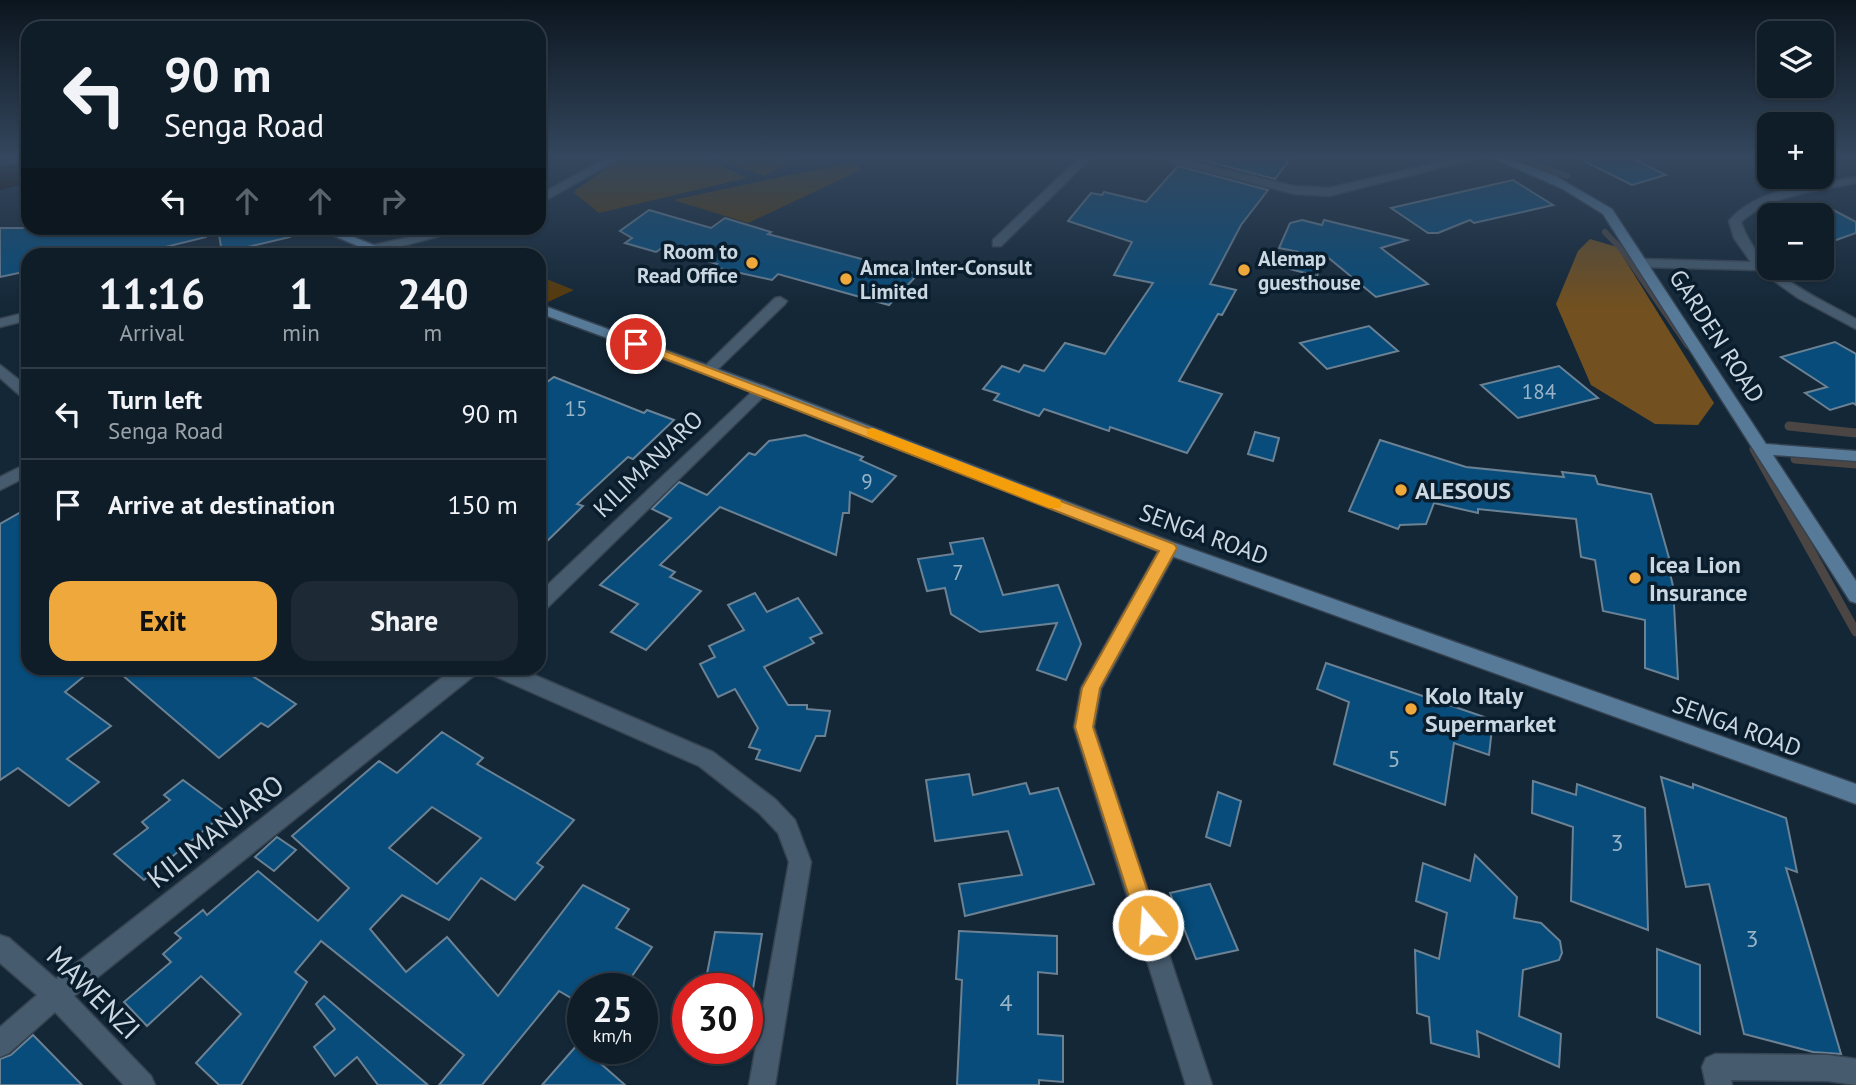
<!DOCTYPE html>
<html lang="en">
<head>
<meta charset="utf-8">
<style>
  body { margin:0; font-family:"PT Sans",sans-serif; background:#1d2a35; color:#f1f3f6; height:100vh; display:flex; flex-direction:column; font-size:26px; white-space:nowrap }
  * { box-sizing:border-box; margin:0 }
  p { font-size:23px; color:#9ba2a8 }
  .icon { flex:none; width:38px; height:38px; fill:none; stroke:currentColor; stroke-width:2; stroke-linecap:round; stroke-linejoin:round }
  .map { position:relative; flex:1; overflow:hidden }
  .panel { position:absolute; left:21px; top:248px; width:525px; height:427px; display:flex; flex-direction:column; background:#0f1d29; border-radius:21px; box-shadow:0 2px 5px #0004,0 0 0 2px #2f3b46 }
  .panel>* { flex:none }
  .guide { position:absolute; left:21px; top:21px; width:525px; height:214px; border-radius:21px; box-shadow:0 2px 5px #0004,0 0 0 2px #2f3b46; background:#0f1d29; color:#f1f3f6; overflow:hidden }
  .controls { position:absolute; left:1757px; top:21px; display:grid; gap:14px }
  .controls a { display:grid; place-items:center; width:77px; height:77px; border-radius:14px; background:#0f1d29; box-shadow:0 2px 5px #0004,0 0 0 2px #2f3b46; font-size:35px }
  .speed { position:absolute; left:567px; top:973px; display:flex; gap:14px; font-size:35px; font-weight:700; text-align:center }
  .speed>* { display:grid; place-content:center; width:91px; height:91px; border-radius:50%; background:#0f1d29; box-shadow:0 2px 5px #0004,0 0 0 2px #2f3b46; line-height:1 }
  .speed small { font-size:18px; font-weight:400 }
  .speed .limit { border:10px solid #d22; background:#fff; color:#111 }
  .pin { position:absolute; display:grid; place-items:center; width:60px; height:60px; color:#fff; margin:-30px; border:4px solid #fff; border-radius:50%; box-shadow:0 2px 7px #0007 }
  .me { position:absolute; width:77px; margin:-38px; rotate:342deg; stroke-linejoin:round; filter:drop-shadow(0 0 5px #0008) }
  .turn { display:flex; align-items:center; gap:24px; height:147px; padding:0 28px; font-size:32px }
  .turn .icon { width:91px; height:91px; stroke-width:2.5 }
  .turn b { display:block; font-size:49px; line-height:60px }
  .lanes { display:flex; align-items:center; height:66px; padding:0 28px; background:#0003; justify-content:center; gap:35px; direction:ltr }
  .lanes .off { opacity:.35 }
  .eta { display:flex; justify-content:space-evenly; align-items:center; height:119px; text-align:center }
  .eta b { font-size:42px; font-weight:700; line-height:49px }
  .action { display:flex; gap:14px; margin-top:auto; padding:14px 28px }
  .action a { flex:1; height:80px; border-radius:21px; background:#eea83c; color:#111; font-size:28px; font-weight:700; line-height:80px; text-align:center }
  .action a+a { background:#1d2a35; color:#f1f3f6 }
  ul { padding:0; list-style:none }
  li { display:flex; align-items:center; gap:21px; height:91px; padding:0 28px; border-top:2px solid #2f3b46 }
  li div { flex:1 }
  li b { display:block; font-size:26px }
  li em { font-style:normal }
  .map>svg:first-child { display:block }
</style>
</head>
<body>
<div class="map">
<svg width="1856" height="1085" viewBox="0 0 1856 1085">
  <rect width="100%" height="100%" fill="#142737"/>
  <g fill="#583a09">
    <path d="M 624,156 L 702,156 L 747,178 L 599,213 L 573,192 Z"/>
    <path d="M 709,156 L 800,156 L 765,176 Z"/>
    <path d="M 856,161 L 861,170 L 748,223 L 673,200 Z"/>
    <path d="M 539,276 L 574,290 L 548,302 L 539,299 Z"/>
  </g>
  <path fill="#72501f" d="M 1590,239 L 1617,247 L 1714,403 L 1698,425 L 1655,424 L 1591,385 L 1556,304 L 1578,251 Z"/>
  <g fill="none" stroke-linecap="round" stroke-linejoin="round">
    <g stroke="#4b4544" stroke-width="6">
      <path d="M 1513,156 L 1567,176"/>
      <path d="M 1605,232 L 1622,250 L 1688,346"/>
    </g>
    <g stroke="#4b4544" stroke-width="9">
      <path d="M 1789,426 L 1856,433"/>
      <path d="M 1754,449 L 1856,632"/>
      <path d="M 1795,459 L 1856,464"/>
    </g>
    <path fill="#140700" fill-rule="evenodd" d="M 28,161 L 28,183 L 0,190 L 0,168 Z"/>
  </g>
  <g fill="#074c7a" stroke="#6b8194" stroke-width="2" fill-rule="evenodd">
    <path d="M 1187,156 L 1292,156 L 1275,179 Z"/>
    <path d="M 1574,156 L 1628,156 L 1666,175 L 1632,185 Z"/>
    <path d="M 1178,166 L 1268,190 L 1241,225 L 1210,284 L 1236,290 L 1222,315 L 1218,314 L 1179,381 L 1222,394 L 1187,453 L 1110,427 L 1109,431 L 1044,409 L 1039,416 L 994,400 L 999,394 L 983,389 L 1002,366 L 1019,372 L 1024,365 L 1044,371 L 1065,343 L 1105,354 L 1153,283 L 1114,275 L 1132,242 L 1068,221 L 1091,193 L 1102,195 L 1104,192 L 1146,202 Z"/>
    <path d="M 1513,180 L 1553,205 L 1474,223 L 1470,220 L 1438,233 L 1428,233 L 1391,208 Z"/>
    <path d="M 1822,204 L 1856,222 L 1856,233 L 1822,245 Z"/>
    <path d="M 649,210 L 711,228 L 725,218 L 771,232 L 768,234 L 918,274 L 889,305 L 778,274 L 772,280 L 713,267 L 717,264 L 662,248 L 656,252 L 625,243 L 632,238 L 620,231 Z"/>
    <path d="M 1302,220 L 1322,225 L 1324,220 L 1407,240 L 1381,248 L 1428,284 L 1376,297 L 1325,255 L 1317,276 L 1290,269 L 1299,252 L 1279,248 L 1290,223 Z"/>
    <path d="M 0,228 L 205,228 L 206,237 L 129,256 L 28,256 L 28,271 L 0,277 Z"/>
    <path d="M 218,228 L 289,228 L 290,237 L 222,253 Z"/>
    <path d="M 1369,326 L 1398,351 L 1327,369 L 1300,343 Z"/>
    <path d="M 1835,342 L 1856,354 L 1856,405 L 1853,403 L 1830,410 L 1805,393 L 1827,387 L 1781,357 Z"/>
    <path d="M 1559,366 L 1598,398 L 1518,418 L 1481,385 Z"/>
    <path d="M 554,377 L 644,413 L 647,410 L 674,420 L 633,459 L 628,457 L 577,504 L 583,506 L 539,549 L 539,388 Z"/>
    <path d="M 1255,432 L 1279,438 L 1273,461 L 1248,454 Z"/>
    <path d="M 805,435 L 863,457 L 860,460 L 896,476 L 872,502 L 850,492 L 849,513 L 843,513 L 836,555 L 720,507 L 660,565 L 675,572 L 670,577 L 701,591 L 646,650 L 611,632 L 638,604 L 600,585 L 671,518 L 652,509 L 679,482 L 707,495 L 749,453 L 755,455 L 769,441 Z"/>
    <path d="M 1380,440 L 1466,467 L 1564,477 L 1562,472 L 1595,476 L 1598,484 L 1651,494 L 1671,565 L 1668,565 L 1673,586 L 1678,679 L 1645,668 L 1645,620 L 1603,611 L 1595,560 L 1581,557 L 1576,519 L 1478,509 L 1478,513 L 1434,503 L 1426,524 L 1400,525 L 1398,529 L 1349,511 Z"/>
    <path d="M 28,508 L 28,668 L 94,668 L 65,692 L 111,726 L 67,759 L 99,782 L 69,806 L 18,768 L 0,780 L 0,524 Z"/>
    <path d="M 983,538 L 1003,595 L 1058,585 L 1081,644 L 1066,680 L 1037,670 L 1057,623 L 980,632 L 951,614 L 945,588 L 927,591 L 918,559 L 953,554 L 950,543 Z"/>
    <path d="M 755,593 L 767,612 L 798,598 L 822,633 L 810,638 L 814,643 L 764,667 L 788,705 L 807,705 L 807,709 L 830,711 L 825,736 L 816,736 L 800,771 L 756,759 L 760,750 L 749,747 L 758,728 L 735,689 L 718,697 L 700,664 L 715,657 L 709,646 L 744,630 L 728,605 Z"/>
    <path d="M 1326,663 L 1493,720 L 1489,755 L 1454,743 L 1445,805 L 1334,764 L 1349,702 L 1317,689 Z"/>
    <path d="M 114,668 L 240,668 L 296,704 L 268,727 L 261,723 L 219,758 Z"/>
    <path d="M 442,732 L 483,758 L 477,764 L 574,820 L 537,863 L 543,867 L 515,900 L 481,878 L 449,920 L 402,895 L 370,929 L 406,972 L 447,937 L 498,996 L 583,885 L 629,909 L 616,928 L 652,947 L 623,989 L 583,989 L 583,1005 L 559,991 L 482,1085 L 439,1085 L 464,1055 L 321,941 L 295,972 L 307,982 L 241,1085 L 219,1085 L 196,1063 L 241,1014 L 201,976 L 147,1026 L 124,1002 L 171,962 L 163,954 L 181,938 L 175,933 L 203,910 L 207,915 L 258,871 L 318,921 L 349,888 L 292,836 L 379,761 L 397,773 ZM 432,807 L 481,838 L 437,884 L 389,848 Z"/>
    <path d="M 969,774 L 973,795 L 1026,783 L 1030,794 L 1058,788 L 1094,884 L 965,916 L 959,884 L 1022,875 L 1008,831 L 935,841 L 926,780 Z"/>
    <path d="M 1661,777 L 1693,788 L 1693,784 L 1786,818 L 1797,872 L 1786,868 L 1841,1054 L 1813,1052 L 1744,1034 L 1709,884 L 1686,887 Z"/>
    <path d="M 183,780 L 226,812 L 144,880 L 114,854 L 148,828 L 142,822 L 170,800 L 164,795 Z"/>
    <path d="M 1533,781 L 1576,795 L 1577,784 L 1645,808 L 1648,930 L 1571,901 L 1573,827 L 1532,813 Z"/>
    <path d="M 1218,792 L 1241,801 L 1230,846 L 1206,837 Z"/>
    <path d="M 277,837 L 296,850 L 274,871 L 255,857 Z"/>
    <path d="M 1475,855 L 1517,897 L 1514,918 L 1541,923 L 1560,941 L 1562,953 L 1559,960 L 1523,970 L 1519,1016 L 1561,1034 L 1559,1067 L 1477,1031 L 1479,1057 L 1431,1043 L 1429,1017 L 1417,1013 L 1415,950 L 1439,959 L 1447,913 L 1416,901 L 1423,863 L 1470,881 Z"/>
    <path d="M 1210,884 L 1238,950 L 1196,959 L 1170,893 Z"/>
    <path d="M 959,931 L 1057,936 L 1057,974 L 1038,972 L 1038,1034 L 1063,1036 L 1063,1082 L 1039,1080 L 1039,1085 L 957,1085 L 962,980 L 956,979 Z"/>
    <path d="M 715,932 L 762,934 L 753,989 L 721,989 L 722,980 L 706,979 Z"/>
    <path d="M 1657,949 L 1700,965 L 1700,1034 L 1657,1017 Z"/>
    <path d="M 324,996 L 376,1041 L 428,1085 L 378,1085 L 357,1057 L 335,1076 L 314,1047 L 335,1029 L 316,1004 Z"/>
    <path d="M 33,1035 L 82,1085 L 0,1085 L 0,1059 L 11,1055 Z"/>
    <path d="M 578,1044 L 583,1048 L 625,1085 L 542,1085 Z"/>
  </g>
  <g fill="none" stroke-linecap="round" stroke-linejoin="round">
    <g stroke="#364351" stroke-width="3">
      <g id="street">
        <path d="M 610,156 L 624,156 L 539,204 L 539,195 Z"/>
        <path d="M 1081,156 L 1093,156 L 1001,246 L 993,246 L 993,240 Z"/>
        <path d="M 1149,156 L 1169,156 L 1294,186 L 1329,188 L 1467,156 L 1487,156 L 1329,196 L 1294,194 Z"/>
        <path d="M 1856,177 L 1856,183 C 1818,191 1771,194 1741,222 C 1758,273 1811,294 1856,319 L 1856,329 L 1798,298 L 1759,270 L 1642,267 L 1636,263 L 1642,259 L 1751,262 L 1734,238 L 1729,221 C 1757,187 1815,185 1856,177 Z"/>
        <path d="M 450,228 L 469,228 L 376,253 L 325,256 Z"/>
        <path d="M 780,297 L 787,301 L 785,304 L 714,373 L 704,373 L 704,367 L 775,298 Z"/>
        <path d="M 28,312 L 28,320 L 0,327 L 0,319 Z"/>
        <path d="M 0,365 L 28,387 L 28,400 L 23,398 L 0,378 Z"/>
        <path d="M 762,385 L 767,387 L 770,390 L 767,393 L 546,609 L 539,611 L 539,593 L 757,387 Z"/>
        <path d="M 28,463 L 28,476 L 0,490 L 0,477 Z"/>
        <path d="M 1169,542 L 1178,548 L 1101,689 L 1094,727 L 1212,1085 L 1186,1085 L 1074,727 L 1081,688 L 1163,543 Z"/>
        <path d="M 454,668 L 479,668 L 476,674 L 74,996 L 151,1076 L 155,1085 L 124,1085 L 55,1012 L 9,1053 L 0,1057 L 0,1027 L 37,995 L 0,963 L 0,935 L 9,938 L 56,979 Z"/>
        <path d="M 487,668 L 518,668 L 713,752 L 775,799 L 795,820 L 811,862 L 775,1085 L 749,1085 L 789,862 L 778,833 L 759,813 L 699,766 L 490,674 Z"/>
        <path d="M 1715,1054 L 1828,1055 L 1856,1059 L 1856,1085 L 1828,1081 L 1731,1080 L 1732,1085 L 1706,1085 L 1702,1067 L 1706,1058 Z"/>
      </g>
    </g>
    <g stroke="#364351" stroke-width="3">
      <g id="secondary">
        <path d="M 1488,156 L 1504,156 L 1557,177 L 1612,209 L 1766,444 L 1856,451 L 1856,461 L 1773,455 L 1856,581 L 1856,603 L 1850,601 L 1603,214 L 1563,189 Z"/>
        <path d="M 316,228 L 332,228 L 400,256 L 381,256 Z"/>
        <path d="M 539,304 L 767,387 L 1175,543 L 1856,784 L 1856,804 L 1163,553 L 757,393 L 539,313 Z"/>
      </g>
    </g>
    <use href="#street" fill="#465b6d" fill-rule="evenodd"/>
    <use href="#secondary" fill="#577a98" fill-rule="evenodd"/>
  </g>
  <linearGradient id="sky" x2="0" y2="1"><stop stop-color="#0b151e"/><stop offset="0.51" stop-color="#34475e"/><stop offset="1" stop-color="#34475e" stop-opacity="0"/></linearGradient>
  <rect width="1856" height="308" fill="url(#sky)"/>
  <path fill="#eea83c" stroke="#9b6d27" stroke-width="2" d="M 636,340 L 1174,544 L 1177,548 L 1100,688 L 1093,727 L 1159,925 L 1156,933 L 1148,936 L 1141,933 L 1138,925 L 1075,727 L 1082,688 L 1159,551 L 632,346 L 630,344 Z"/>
  <path fill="#f59e0b" d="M 873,428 L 1060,500 L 1062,504 L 1060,508 L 1049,508 L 867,436 L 867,429 Z"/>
  <g fill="#eea83c" stroke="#0a1d2d" stroke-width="2.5">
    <circle cx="752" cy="263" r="7"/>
    <circle cx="1244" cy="270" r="7"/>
    <circle cx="846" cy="279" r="7"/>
    <circle cx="1401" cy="490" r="7"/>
    <circle cx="1635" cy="578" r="7"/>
    <circle cx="1411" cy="709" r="7"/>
  </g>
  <g text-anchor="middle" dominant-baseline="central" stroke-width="7" stroke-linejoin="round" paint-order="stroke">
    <g font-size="21" font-weight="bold" fill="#cbd7e1" stroke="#0a1d2d" text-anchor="start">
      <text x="738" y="251" text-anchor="end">Room to<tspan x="738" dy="24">Read Office</tspan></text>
      <text x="1258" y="258">Alemap<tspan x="1258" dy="24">guesthouse</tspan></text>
      <text x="860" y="267">Amca Inter-Consult<tspan x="860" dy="24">Limited</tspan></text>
    </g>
    <g font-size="21" fill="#9ab4c7">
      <text x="1539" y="391">184</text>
      <text x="576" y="408">15</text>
      <text x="867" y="481">9</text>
      <text x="958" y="572">7</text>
    </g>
    <g font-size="24" fill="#cbd7e1" stroke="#0a1d2d">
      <text transform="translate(1717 336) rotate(57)">GARDEN ROAD</text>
      <text transform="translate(648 464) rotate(-44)">KILIMANJARO</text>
      <text transform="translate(1204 534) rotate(20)">SENGA ROAD</text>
      <text transform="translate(1737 726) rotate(20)">SENGA ROAD</text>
    </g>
    <g font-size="24" font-weight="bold" fill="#cbd7e1" stroke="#0a1d2d" text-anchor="start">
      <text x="1415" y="490">ALESOUS</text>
      <text x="1649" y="564">Icea Lion<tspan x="1649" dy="28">Insurance</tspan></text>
      <text x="1425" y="695">Kolo Italy<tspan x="1425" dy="28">Supermarket</tspan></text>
    </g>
    <g font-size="24" fill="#9ab4c7">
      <text x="1394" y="758">5</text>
      <text x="1617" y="842">3</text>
      <text x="1752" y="938">3</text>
      <text x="1006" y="1002">4</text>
    </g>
    <g font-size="28" fill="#cbd7e1" stroke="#0a1d2d">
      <text transform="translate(215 831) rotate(-38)">KILIMANJARO</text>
      <text transform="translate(94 992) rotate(45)">MAWENZI</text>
    </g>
  </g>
</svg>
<div class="controls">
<a><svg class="icon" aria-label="layers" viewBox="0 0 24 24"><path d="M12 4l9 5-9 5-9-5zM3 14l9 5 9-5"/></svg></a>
<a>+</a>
<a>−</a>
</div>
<div class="speed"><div>25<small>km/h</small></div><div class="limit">30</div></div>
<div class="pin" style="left:636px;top:344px;background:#d93025"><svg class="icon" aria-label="arrive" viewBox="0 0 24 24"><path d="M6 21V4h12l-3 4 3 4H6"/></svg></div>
<svg class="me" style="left:1148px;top:925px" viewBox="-20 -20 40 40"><circle r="17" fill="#eea83c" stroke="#fff" stroke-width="3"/><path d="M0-11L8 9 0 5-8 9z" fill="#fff"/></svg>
<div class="guide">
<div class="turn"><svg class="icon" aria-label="left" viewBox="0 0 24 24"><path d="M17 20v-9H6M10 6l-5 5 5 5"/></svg><div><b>90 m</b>Senga Road</div></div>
<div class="lanes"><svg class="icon" aria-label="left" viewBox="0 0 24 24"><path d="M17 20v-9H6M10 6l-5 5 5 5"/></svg><svg class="icon off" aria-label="ahead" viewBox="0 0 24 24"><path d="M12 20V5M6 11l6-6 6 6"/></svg><svg class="icon off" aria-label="ahead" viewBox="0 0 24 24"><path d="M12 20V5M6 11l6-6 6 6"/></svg><svg class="icon off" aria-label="right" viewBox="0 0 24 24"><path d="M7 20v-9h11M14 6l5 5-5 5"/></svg></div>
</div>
<section class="panel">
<div class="eta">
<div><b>11:16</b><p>Arrival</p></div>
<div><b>1</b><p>min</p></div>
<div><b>240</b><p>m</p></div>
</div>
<ul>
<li><svg class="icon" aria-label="left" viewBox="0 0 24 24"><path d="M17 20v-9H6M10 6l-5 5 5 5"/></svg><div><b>Turn left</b><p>Senga Road</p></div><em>90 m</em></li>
<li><svg class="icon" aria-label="arrive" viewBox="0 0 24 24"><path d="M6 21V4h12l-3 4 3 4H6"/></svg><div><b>Arrive at destination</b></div><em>150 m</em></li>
</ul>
<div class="action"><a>Exit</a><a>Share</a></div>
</section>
</div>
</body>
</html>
